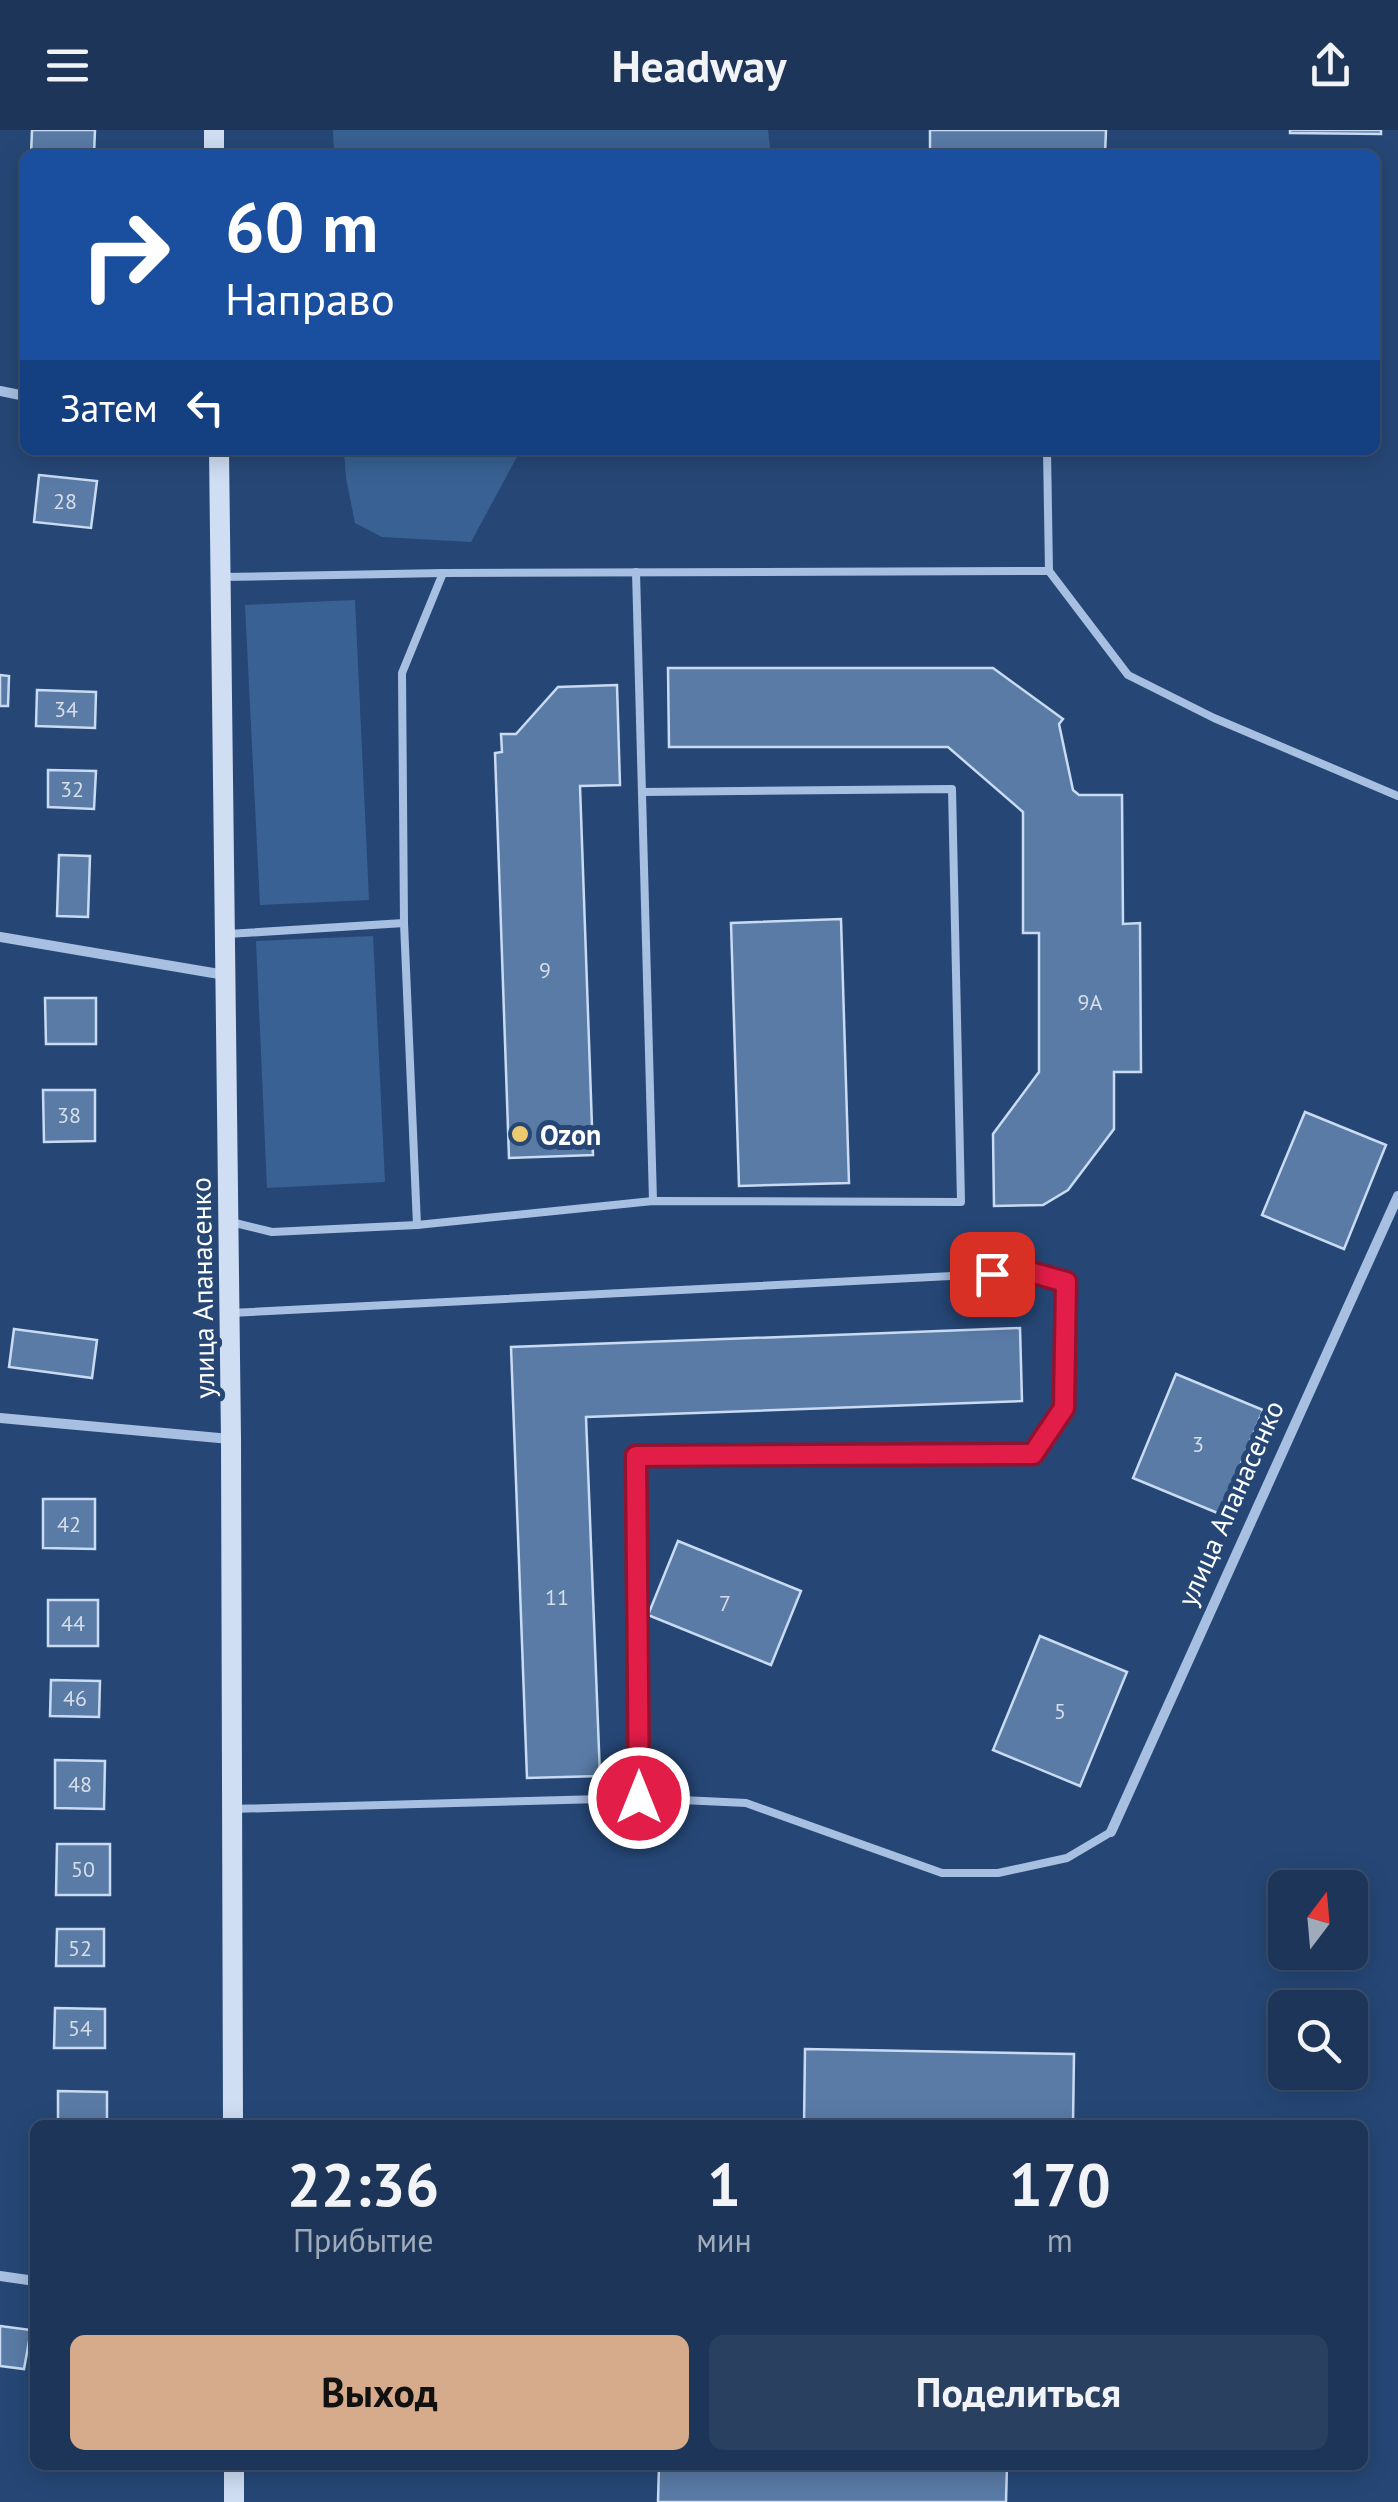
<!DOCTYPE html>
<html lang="ru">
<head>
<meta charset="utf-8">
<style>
  body { margin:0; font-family:"PT Sans",sans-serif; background:#294061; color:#f1f3f6; height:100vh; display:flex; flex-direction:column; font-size:38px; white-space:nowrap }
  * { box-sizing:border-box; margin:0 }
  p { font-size:32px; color:#a0abba }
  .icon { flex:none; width:55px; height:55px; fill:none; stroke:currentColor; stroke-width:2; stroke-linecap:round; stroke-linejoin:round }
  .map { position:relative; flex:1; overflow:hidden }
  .sheet { position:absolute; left:30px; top:1990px; width:1338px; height:350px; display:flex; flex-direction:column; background:#1c3558; border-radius:15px; box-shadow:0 5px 25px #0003,0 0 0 2px #3a506e }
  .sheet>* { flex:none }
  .top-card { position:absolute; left:20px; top:20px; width:1360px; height:305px; border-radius:15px; box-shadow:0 5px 25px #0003,0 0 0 2px #3a506e; background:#1a4fa0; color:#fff; overflow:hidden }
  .needle { width:65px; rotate:16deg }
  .buttons { position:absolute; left:1268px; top:1740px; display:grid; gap:20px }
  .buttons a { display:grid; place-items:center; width:100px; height:100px; border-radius:15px; background:#1c3558; box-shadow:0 5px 25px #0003,0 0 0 2px #3a506e; font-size:50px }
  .pin { position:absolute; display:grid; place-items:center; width:85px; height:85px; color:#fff; margin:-42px; border-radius:20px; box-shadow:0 5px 15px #0006 }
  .me { position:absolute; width:110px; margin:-55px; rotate:0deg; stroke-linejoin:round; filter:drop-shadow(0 0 8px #0008) }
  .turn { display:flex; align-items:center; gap:35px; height:210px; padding:0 40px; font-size:45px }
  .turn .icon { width:130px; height:130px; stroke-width:2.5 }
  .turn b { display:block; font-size:70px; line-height:85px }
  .then { display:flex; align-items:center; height:95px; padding:0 40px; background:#0003; gap:20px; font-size:38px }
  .eta { display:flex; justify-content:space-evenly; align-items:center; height:170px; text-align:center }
  .eta b { font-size:60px; font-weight:600; line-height:70px }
  .button { display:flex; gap:20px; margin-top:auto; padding:20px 40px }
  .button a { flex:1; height:115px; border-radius:15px; background:#d6ab8b; color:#111; font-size:40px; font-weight:600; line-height:115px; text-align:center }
  .button a+a { background:#294061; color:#f1f3f6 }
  header { display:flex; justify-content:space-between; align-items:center; height:130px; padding:0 40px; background:#1c3558; font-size:45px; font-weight:600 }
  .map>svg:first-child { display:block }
</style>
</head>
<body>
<header><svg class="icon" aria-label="menu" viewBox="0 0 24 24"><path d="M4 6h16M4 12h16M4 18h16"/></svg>Headway<svg class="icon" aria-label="share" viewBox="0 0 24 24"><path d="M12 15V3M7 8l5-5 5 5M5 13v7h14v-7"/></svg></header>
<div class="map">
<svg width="1398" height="2372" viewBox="0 0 1398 2372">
  <rect width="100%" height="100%" fill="#264776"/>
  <g fill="#396193">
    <path d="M 333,0 L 768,0 L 771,25 L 334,25 Z"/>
    <path d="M 344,320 L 518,320 L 519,323 L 471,412 L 382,407 L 355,393 L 346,348 Z"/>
    <path d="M 355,470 L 369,770 L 260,775 L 245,475 Z"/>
    <path d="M 373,806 L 385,1052 L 267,1058 L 256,811 Z"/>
  </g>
  <g fill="#5a7ba6" stroke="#c9dbf2" stroke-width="2.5">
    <path d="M 32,0 L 95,0 L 94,25 L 31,25 Z"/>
    <path d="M 930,0 L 1106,0 L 1105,25 L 930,25 Z"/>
    <path d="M 1290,0 L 1381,0 L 1381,4 L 1290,3 Z"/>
    <path d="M 39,345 L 97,351 L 91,398 L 34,392 Z"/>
    <path d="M 668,538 L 993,538 L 1063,589 L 1059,594 L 1073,660 L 1079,665 L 1122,665 L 1123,794 L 1140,793 L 1141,942 L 1114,942 L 1114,999 L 1068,1060 L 1043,1075 L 994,1076 L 993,1004 L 1039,942 L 1039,803 L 1023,803 L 1023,682 L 948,617 L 669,617 Z"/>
    <path d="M 0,545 L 9,546 L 8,576 L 0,576 Z"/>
    <path d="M 617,555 L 620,655 L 580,656 L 593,1025 L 509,1028 L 495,623 L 502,622 L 501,604 L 516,604 L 558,557 Z"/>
    <path d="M 37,560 L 96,562 L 95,598 L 36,596 Z"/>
    <path d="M 48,640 L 96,641 L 94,679 L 48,677 Z"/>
    <path d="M 59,725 L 90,726 L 88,787 L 57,786 Z"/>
    <path d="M 841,789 L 849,1053 L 739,1056 L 731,793 Z"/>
    <path d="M 45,868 L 96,868 L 96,914 L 46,914 Z"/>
    <path d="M 43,960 L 95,960 L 95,1011 L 44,1012 Z"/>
    <path d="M 1305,982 L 1386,1015 L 1344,1119 L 1262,1085 Z"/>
    <path d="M 1020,1198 L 1022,1271 L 586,1287 L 600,1646 L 527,1648 L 511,1217 Z"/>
    <path d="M 14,1199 L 97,1210 L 92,1248 L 9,1237 Z"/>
    <path d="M 1176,1244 L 1263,1280 L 1220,1384 L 1133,1348 Z"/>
    <path d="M 43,1369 L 95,1369 L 95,1419 L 43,1418 Z"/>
    <path d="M 678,1411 L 801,1461 L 771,1535 L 648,1485 Z"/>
    <rect x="48" y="1470" width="50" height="46"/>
    <path d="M 1040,1506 L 1127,1542 L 1080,1656 L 993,1620 Z"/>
    <path d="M 51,1550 L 100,1551 L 99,1587 L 50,1586 Z"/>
    <path d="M 55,1630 L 105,1631 L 104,1679 L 55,1678 Z"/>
    <path d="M 57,1714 L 110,1714 L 110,1765 L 56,1765 Z"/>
    <path d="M 57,1799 L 104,1799 L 104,1836 L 56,1836 Z"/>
    <path d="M 55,1878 L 105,1879 L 105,1918 L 54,1918 Z"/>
    <path d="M 805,1919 L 1074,1924 L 1073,1995 L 804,1995 Z"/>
    <path d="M 58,1961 L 107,1962 L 107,1995 L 58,1995 Z"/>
    <path d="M 0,2196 L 31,2200 L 24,2239 L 0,2236 Z"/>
    <path d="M 659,2335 L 1007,2335 L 1006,2372 L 658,2372 Z"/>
  </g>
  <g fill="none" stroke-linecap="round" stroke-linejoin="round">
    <g stroke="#a7c0e2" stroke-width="8">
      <path d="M 1049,441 L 1128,545 L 1214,588 L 1398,666"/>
      <path d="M 636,442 L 653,1071"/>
      <path d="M 223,447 L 443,443"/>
      <path d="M 228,804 L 404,793"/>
      <path d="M 231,1092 L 272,1102 L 417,1095 L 653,1071 L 961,1072 L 952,659 L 643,662"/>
      <path d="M 417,1095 L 404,793 L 402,543 L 443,443 L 1049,441 L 1047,320"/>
      <path d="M 230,1183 L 1030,1142 L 1066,1151 L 1063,1279 L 1033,1324 L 636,1326 L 639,1668"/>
      <path d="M 232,1679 L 639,1668 L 746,1673 L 942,1743 L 998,1743 L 1067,1728 L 1111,1702"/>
    </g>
    <g stroke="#a7c0e2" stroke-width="10">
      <path d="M 0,261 L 25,266"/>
      <path d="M 0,807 L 225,845"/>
      <path d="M 0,1288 L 230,1309"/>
      <path d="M 1111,1702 L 1398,1066"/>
      <path d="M 0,2146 L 35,2151"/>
    </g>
    <g stroke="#cfdef3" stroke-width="20">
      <path d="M 214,0 L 214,25"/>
      <path d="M 219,320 L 231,1309 L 233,1995"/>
      <path d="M 234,2335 L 234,2372"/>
    </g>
  </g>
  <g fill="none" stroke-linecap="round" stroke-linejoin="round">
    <g stroke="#92132f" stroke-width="25">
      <path id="route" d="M 639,1668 L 636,1326 L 1033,1324 L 1064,1278 L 1066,1152 L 1030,1142 L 992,1144"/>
    </g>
    <use href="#route" stroke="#e11d48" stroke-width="18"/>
  </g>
  <circle fill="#ebc96c" stroke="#264776" stroke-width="4" cx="520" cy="1004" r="10"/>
  <g text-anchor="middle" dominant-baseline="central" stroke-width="10" stroke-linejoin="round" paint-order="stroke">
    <g font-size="22" fill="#d6dee9">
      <text x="65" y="371">28</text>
      <text x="66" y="579">34</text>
      <text x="72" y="659">32</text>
      <text x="545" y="840">9</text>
      <text x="1090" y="872">9А</text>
      <text x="69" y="985">38</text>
      <text x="1198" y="1314">3</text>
      <text x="69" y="1394">42</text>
      <text x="557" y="1467">11</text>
      <text x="725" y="1473">7</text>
      <text x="73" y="1493">44</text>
      <text x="75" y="1568">46</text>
      <text x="1060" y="1581">5</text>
      <text x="80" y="1654">48</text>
      <text x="83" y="1739">50</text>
      <text x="80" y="1818">52</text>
      <text x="80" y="1898">54</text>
    </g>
    <g font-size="28" font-weight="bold" fill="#fff" stroke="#264776" text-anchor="start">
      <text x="540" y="1004">Ozon</text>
    </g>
    <g font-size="28" fill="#fff" stroke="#264776">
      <text transform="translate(202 1158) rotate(-91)">улица Апанасенко</text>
      <text transform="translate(1230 1373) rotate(-66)">улица Апанасенко</text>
    </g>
  </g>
</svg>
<div class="buttons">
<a><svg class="needle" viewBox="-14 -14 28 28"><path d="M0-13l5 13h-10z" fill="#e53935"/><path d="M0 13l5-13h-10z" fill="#a0abba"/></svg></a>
<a><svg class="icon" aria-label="search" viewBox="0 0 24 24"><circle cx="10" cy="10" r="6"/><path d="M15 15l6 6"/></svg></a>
</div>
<div class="pin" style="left:992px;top:1144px;background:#d93025"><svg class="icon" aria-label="arrive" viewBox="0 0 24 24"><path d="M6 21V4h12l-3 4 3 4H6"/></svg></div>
<svg class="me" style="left:639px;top:1668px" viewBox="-20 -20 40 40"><circle r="17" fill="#e11d48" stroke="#fff" stroke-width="3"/><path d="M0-11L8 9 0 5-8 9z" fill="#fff"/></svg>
<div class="top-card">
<div class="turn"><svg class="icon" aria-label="right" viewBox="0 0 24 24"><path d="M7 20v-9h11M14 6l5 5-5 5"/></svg><div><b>60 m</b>Направо</div></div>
<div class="then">Затем<svg class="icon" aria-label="left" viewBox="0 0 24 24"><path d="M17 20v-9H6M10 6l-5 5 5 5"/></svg></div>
</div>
<section class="sheet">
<div class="eta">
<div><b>22:36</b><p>Прибытие</p></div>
<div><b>1</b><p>мин</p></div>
<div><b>170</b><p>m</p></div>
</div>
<div class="button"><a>Выход</a><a>Поделиться</a></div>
</section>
</div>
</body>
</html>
